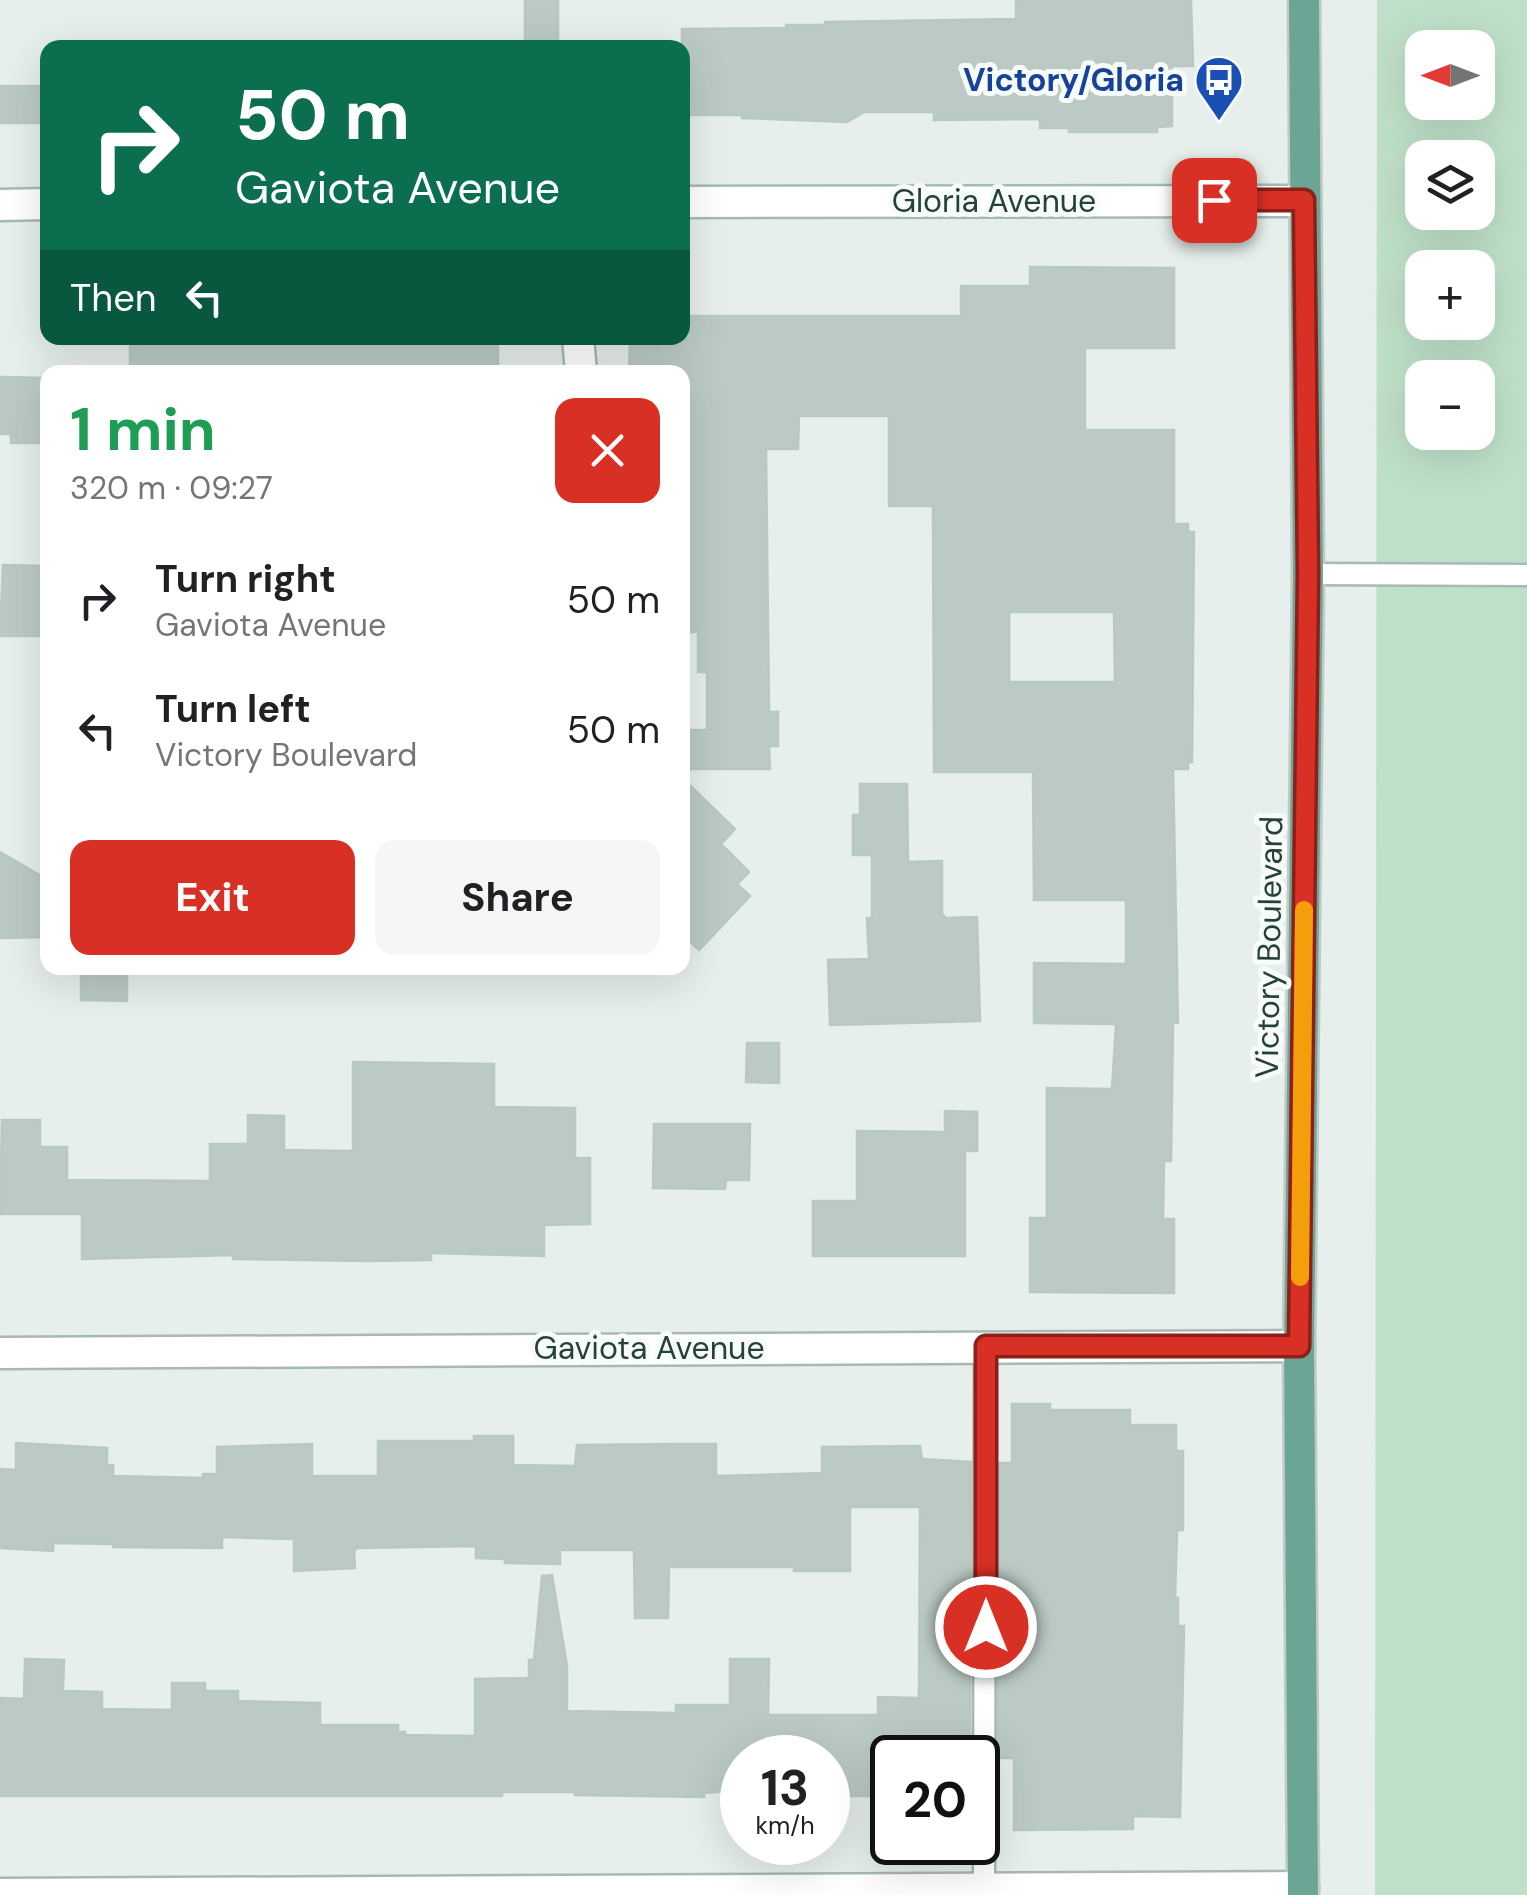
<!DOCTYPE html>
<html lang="en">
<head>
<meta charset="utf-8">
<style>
  body { margin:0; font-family:"DM Sans",sans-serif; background:#f6f6f6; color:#202124; height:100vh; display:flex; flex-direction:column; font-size:38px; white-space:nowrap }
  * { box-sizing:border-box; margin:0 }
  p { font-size:32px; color:#757577 }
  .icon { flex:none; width:55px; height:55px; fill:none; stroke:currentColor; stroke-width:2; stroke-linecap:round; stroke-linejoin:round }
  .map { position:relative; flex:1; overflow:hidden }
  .sheet { position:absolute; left:40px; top:365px; width:650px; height:610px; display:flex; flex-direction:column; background:#fff; border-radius:20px; box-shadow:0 10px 40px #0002 }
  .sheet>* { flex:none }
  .guide { position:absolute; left:40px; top:40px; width:650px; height:305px; border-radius:20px; box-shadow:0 10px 40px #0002; background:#0b6e4f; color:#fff; overflow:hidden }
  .needle { width:65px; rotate:270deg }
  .buttons { position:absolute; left:1405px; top:30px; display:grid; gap:20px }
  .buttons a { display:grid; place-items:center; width:90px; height:90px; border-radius:20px; background:#fff; box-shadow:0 10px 40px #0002; font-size:50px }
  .speed { position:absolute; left:720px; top:1735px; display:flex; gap:20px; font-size:50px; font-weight:700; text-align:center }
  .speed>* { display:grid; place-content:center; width:130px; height:130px; border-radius:50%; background:#fff; box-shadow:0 10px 40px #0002; line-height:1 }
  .speed small { font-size:25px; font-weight:400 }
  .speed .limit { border:5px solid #111; border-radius:15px; background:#fff; color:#111 }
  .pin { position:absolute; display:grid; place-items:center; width:85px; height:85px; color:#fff; margin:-42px; border-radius:20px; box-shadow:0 5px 15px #0006 }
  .me { position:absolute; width:110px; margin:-55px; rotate:0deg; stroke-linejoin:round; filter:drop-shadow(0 0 8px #0008) }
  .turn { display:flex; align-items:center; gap:35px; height:210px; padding:0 30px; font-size:45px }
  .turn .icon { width:130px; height:130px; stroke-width:2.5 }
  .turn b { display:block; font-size:70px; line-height:85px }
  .then { display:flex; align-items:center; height:95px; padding:0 30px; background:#0003; gap:20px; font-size:38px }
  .round { display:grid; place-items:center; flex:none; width:105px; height:105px; border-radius:20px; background:#f6f6f6 }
  .summary { display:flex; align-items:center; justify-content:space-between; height:170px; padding:0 30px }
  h1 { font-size:60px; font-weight:700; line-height:75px; color:#1e9e55 }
  .cta { display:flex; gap:20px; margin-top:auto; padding:20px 30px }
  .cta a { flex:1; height:115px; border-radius:20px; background:#d93025; color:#fff; font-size:40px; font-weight:700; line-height:115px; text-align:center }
  .cta a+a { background:#f6f6f6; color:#202124 }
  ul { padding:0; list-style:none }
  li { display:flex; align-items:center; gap:30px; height:130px; padding:0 30px }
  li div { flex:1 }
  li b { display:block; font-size:38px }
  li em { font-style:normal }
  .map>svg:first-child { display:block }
</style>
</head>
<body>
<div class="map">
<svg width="1527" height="1895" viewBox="0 0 1527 1895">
  <rect width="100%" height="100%" fill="#e6efeb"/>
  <path fill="#bfe0c8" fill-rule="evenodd" d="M 1377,0 L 1527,0 L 1527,1895 L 1375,1895 ZM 1422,48 L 1478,48 L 1478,102 L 1422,102 ZM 1422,158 L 1478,158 L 1478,212 L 1422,212 ZM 1422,268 L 1478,268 L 1478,322 L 1422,322 ZM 1422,378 L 1478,378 L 1478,432 L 1422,432 Z"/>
  <g fill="#bbcac4" stroke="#b8c9c2" stroke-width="2.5" fill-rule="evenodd">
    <rect x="525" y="0" width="33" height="48"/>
    <path d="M 1016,0 L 1191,0 L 1193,66 L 1172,66 L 1172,126 L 1157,127 L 1157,132 L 1069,132 L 1069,128 L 1040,128 L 1040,119 L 934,120 L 934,112 L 864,112 L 847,122 L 742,118 L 742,115 L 682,115 L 682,29 L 786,28 L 786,25 L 825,25 L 825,22 L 1016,19 Z"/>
    <rect x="0" y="86" width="48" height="37"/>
    <path d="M 1030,267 L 1174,268 L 1174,348 L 1085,348 L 1085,430 L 1174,430 L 1174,524 L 1188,524 L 1188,532 L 1194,532 L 1192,762 L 1188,762 L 1188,769 L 1173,769 L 1178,1023 L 1173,1023 L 1171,1161 L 1164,1161 L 1163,1219 L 1174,1219 L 1174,1293 L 1030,1292 L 1030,1218 L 1047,1218 L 1047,1088 L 1112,1089 L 1116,1024 L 1034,1023 L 1034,963 L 1126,964 L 1126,900 L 1034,900 L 1033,772 L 934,772 L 933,506 L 889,506 L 889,416 L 799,416 L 798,449 L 766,449 L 769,712 L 778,712 L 778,746 L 769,746 L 770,769 L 682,769 L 682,730 L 707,730 L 707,672 L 698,672 L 698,632 L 682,632 L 682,372 L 629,372 L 630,338 L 682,338 L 682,316 L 961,316 L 961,286 L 1030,286 ZM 1009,612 L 1114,612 L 1115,682 L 1009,682 Z"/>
    <path d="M 285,338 L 498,338 L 498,372 L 130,372 L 130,344 L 285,341 Z"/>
    <path d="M 0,377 L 48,378 L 48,443 L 11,443 L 11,434 L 0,434 Z"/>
    <path d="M 3,565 L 48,566 L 48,636 L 0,636 Z"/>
    <path d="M 682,778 L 735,829 L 721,844 L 749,872 L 737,884 L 750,896 L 699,950 L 682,934 Z"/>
    <path d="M 860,784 L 907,784 L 908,862 L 942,861 L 942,914 L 946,918 L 977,917 L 980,1021 L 830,1025 L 828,960 L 869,959 L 867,918 L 872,918 L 872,855 L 853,855 L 853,815 L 860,815 Z"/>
    <path d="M 0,852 L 48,880 L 48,937 L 0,938 Z"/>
    <path d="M 81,968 L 127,968 L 127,1001 L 81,1000 Z"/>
    <path d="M 747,1043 L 779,1043 L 779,1083 L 746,1082 Z"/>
    <path d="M 353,1062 L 494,1064 L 494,1107 L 575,1108 L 575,1158 L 590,1158 L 590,1224 L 544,1225 L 544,1256 L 431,1253 L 431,1260 L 368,1261 L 233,1259 L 233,1255 L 82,1259 L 82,1214 L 0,1214 L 2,1120 L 40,1120 L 40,1147 L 67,1147 L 67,1180 L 210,1181 L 210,1144 L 248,1144 L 248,1115 L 284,1116 L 284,1150 L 353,1151 Z"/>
    <path d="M 945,1111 L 977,1112 L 977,1151 L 965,1151 L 965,1256 L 813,1256 L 813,1201 L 857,1201 L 857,1131 L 945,1132 Z"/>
    <path d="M 654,1124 L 750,1124 L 749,1180 L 726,1180 L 725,1189 L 653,1188 Z"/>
    <path d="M 1012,1404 L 1050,1404 L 1050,1410 L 1130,1410 L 1130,1425 L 1176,1425 L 1176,1451 L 1183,1451 L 1183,1530 L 1177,1530 L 1175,1598 L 1178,1598 L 1178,1626 L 1184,1626 L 1180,1817 L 1133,1816 L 1133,1829 L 1014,1830 L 1014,1758 L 998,1758 L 999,1463 L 1012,1463 Z"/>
    <path d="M 474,1436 L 513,1436 L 513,1465 L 575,1466 L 577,1445 L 675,1444 L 716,1444 L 716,1476 L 822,1473 L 822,1447 L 920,1446 L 922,1459 L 971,1462 L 970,1758 L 892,1758 L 892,1796 L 831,1796 L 831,1791 L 828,1791 L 828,1758 L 742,1758 L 742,1790 L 704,1793 L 704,1797 L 575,1795 L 575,1792 L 502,1792 L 502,1796 L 0,1796 L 0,1698 L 24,1699 L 25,1659 L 64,1660 L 63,1691 L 102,1692 L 102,1709 L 172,1710 L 172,1683 L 205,1683 L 205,1691 L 238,1691 L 238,1701 L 320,1703 L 320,1725 L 398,1725 L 398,1732 L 405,1732 L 405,1735 L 475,1736 L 475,1679 L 529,1678 L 529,1660 L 534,1660 L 542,1576 L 552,1575 L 567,1666 L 567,1711 L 676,1713 L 676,1705 L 730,1705 L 730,1659 L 769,1659 L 768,1715 L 878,1715 L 878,1697 L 919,1698 L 920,1507 L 850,1507 L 850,1571 L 794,1571 L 794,1567 L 669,1567 L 668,1618 L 635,1618 L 634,1550 L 560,1550 L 560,1564 L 505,1563 L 505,1559 L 476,1558 L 476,1546 L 357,1548 L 354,1551 L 355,1568 L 294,1571 L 294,1539 L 222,1537 L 222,1548 L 113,1547 L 113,1544 L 53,1543 L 53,1551 L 0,1548 L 0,1469 L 16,1470 L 16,1443 L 107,1448 L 107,1465 L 113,1465 L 113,1476 L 203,1478 L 203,1474 L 217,1474 L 217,1447 L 312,1444 L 312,1476 L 378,1476 L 378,1441 L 474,1441 Z"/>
  </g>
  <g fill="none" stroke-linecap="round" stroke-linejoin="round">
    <g stroke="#a8b8b2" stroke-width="25">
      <g id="lane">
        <path d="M 1308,574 L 1527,575"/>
        <path d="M 984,1895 L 985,1346"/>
      </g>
    </g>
    <g stroke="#a8b8b2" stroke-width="35">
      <g id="street">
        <path d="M 578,338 L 581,372"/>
        <path d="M 0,1353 L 1299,1346"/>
        <path d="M 0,1894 L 1303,1887"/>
      </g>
    </g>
    <g stroke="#a4bbb3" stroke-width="35">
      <g id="secondary">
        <path d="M 682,202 L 1305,201"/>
        <path d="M 0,205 L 48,204"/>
      </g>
    </g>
    <g stroke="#c2cac8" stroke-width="35">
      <path id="primary" d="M 1303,1895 L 1299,1346 L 1308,574 L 1304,0"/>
    </g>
    <use href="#lane" stroke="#fff" stroke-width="20"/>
    <use href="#street" stroke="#fff" stroke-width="30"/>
    <use href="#secondary" stroke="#fff" stroke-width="30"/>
    <use href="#primary" stroke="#6aa596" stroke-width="30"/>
  </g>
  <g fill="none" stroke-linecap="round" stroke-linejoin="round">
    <g stroke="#8d1f18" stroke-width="25">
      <path id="route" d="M 986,1627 L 986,1346 L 1299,1346 L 1308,574 L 1304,200 L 1214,200"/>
    </g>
    <use href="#route" stroke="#d93025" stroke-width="18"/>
    <path stroke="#f59e0b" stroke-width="18" d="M 1300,1277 L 1304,910"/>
  </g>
  <defs>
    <g id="bus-pin" transform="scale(2.5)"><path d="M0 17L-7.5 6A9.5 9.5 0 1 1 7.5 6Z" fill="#1a4fb4" stroke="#f7fbf9"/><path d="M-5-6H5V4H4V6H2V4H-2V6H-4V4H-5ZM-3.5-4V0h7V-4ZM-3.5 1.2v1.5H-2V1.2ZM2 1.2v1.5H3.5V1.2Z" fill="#fff"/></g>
  </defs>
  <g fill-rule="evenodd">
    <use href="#bus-pin" x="1219" y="80"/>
  </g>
  <g text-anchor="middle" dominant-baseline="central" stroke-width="10" stroke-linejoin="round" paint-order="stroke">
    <g font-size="32" font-weight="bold" fill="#164399" stroke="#f7fbf9" text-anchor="end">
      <text x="1184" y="80">Victory/Gloria</text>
    </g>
    <g font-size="32" fill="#24423a" stroke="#f7fbf9">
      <text x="994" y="201">Gloria Avenue</text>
      <text transform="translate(1269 947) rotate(-89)">Victory Boulevard</text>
      <text x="649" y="1348">Gaviota Avenue</text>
    </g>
  </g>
</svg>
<div class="buttons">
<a><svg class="needle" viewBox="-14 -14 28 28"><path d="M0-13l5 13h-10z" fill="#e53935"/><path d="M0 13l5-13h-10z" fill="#757577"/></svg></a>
<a><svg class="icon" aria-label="layers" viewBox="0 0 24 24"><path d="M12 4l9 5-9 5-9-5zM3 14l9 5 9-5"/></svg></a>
<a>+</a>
<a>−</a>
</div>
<div class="speed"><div>13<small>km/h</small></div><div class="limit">20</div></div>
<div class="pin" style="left:1214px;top:200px;background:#d93025"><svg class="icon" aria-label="arrive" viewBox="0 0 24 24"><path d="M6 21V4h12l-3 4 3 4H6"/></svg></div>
<svg class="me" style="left:986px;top:1627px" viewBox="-20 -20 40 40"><circle r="17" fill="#d93025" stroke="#fff" stroke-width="3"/><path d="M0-11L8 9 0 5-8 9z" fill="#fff"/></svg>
<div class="guide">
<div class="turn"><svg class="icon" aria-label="right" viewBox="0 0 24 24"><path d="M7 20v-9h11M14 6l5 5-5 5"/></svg><div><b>50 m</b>Gaviota Avenue</div></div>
<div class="then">Then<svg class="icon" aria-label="left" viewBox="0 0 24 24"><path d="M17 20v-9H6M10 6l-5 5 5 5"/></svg></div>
</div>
<section class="sheet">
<div class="summary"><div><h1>1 min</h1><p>320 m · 09:27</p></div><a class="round" style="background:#d93025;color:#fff"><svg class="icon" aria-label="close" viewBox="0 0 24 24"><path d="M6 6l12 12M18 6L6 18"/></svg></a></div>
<ul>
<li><svg class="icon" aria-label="right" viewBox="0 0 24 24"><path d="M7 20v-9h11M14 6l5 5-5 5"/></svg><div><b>Turn right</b><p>Gaviota Avenue</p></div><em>50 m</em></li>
<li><svg class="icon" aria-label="left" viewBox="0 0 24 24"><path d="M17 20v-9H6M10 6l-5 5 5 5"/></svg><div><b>Turn left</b><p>Victory Boulevard</p></div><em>50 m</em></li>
</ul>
<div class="cta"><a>Exit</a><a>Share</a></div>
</section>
</div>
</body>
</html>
